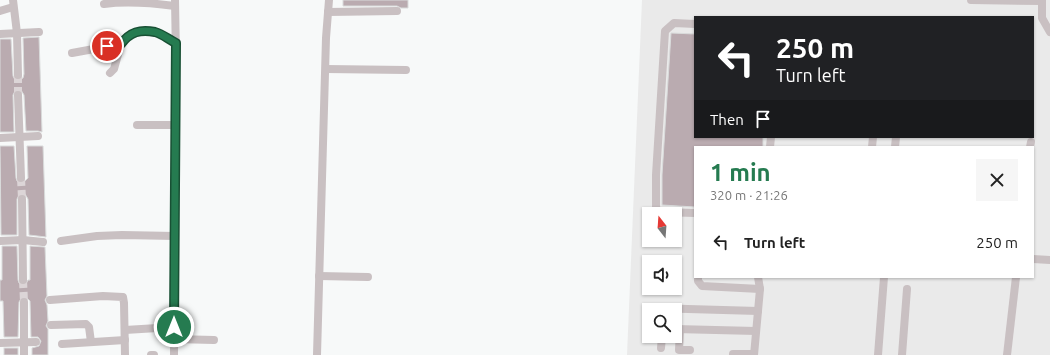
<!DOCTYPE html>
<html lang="en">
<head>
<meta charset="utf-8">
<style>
  body { margin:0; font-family:Ubuntu,sans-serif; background:#f6f6f6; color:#222; height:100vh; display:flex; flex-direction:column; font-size:15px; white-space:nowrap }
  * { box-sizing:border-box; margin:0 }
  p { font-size:13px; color:#767676 }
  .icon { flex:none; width:22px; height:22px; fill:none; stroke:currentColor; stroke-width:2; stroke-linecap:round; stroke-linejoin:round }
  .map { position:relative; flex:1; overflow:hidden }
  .details { position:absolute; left:694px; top:146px; width:340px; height:132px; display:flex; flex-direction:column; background:#fff; border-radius:0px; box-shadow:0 1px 3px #0004 }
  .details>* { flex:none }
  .guide { position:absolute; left:694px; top:16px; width:340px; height:122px; border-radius:0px; box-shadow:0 1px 3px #0004; background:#202124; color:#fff; overflow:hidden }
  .needle { width:26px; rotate:343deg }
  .controls { position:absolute; left:642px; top:207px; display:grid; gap:8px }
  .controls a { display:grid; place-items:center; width:40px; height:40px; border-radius:0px; background:#fff; box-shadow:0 1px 3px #0004; font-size:20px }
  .pin { position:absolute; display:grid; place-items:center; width:34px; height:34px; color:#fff; margin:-17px; border:2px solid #fff; border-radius:50%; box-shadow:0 1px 4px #0007 }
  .me { position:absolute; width:44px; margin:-22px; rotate:0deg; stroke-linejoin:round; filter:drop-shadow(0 0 3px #0008) }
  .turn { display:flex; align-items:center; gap:14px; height:84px; padding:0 16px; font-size:18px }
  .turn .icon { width:52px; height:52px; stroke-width:2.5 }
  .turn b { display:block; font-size:28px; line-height:34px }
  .then { display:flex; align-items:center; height:38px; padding:0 16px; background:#0003; gap:8px; font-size:15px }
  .round { display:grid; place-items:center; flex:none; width:42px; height:42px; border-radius:0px; background:#f6f6f6 }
  .overview { display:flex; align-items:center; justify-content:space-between; height:68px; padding:0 16px }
  h1 { font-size:24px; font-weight:700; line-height:30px; color:#257b50 }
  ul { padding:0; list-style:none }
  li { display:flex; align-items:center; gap:12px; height:56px; padding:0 16px }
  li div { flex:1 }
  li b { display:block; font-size:15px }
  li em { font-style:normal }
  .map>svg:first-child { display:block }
</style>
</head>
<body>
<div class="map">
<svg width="1050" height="355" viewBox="0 0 1050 355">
  <rect width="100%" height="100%" fill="#f7f9f9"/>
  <path fill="#eaeaea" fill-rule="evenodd" d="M 642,0 L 1050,0 L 1050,355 L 627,355 ZM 695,17 L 1033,17 L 1033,137 L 695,137 ZM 695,147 L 1033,147 L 1033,277 L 695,277 ZM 649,214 L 675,214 L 675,240 L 649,240 ZM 649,262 L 675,262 L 675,288 L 649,288 ZM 649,310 L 675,310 L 675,336 L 649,336 Z"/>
  <g fill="#baabb0" stroke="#d9dbdb">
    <path d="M 343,0 L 408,0 L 408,8 L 401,8 L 397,6 L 343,6 Z"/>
    <path d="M 671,33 L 695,34 L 695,137 L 763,137 L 763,147 L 695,147 L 695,207 L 662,205 L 662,175 Z"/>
    <path d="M 39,37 L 42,132 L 38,131 L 26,131 L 24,95 L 21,90 L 18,90 L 15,91 L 13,95 L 14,132 L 0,132 L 0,39 L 11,39 L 13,76 L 15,80 L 19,80 L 23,78 L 24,74 L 23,38 Z"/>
    <path d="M 0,146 L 14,146 L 16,178 L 17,181 L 21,183 L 24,182 L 28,178 L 27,146 L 43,146 L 46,237 L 29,235 L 28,199 L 25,194 L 22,194 L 19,195 L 17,199 L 17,235 L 1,235 Z"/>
    <path d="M 2,246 L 17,246 L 18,280 L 19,283 L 23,285 L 26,284 L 28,280 L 30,280 L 30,246 L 45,247 L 47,296 L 45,300 L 47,305 L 48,321 L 46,326 L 48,329 L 48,355 L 32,355 L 32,348 L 39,346 L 41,341 L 38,337 L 31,337 L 30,301 L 26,297 L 22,297 L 19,302 L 18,337 L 4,337 L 3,301 L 0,301 L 0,280 L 2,280 Z"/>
    <rect x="4" y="348" width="14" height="7"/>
  </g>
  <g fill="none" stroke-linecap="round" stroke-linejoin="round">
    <g stroke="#dcd5d7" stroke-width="8" stroke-dasharray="8 4" stroke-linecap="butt">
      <path d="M 18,75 L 18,95"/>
      <path d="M 21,178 L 22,199"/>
      <path d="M 23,280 L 24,302"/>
    </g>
    <g stroke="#c9c0c2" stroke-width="8">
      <path d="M 13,0 L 17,33 L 18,75"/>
      <path d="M 971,0 L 1042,1"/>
      <path d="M 1042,0 L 1042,18 L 1050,32"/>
      <path d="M 104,4 C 127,1 152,3 175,6"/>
      <path d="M 0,11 L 13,7"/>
      <path d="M 328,12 L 397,11"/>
      <path d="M 695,24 L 674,23 L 665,31 L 656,175 L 656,208 L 660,212 L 695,213"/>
      <path d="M 0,34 L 39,32"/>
      <path d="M 72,53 L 121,44 C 130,32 140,28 156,32 C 163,34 169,40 176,43"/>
      <path d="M 326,69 L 406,70"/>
      <path d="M 110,73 L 114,69 L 121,44"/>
      <path d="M 18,95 L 21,178"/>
      <path d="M 137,125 L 175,125"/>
      <path d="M 0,138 L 38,136"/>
      <path d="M 770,147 L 771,137"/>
      <path d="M 872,147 L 873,137"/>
      <path d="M 895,147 L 896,137"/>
      <path d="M 1030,147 L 1031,142"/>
      <path d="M 22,199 L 23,280"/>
      <path d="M 0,241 L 23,240 L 43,242"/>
      <path d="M 61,241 L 97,236 L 122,235 L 175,236"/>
      <path d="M 1033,259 L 1050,260"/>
      <path d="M 319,276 L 368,277"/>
      <path d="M 698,277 L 698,281 L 702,286 L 760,289"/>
      <path d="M 50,300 L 103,296 L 123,297 L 124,303 L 125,355"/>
      <path d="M 24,302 L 24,355"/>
      <path d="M 653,308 L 758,311"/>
      <path d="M 51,325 L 86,324 L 89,327 L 91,342"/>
      <path d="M 675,329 L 756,331"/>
      <path d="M 680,329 L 679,350 L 690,350"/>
      <path d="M 125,330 L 174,327"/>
      <path d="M 174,339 L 214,340"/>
      <path d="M 0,343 L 36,342"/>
      <path d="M 62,344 L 125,340"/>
      <path d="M 661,348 L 662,336"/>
      <path d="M 733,354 L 754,354"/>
      <path d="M 151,355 L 154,355"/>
      <path d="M 174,355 L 176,58 L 175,0"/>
      <path d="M 317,355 L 326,38 L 329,0"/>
      <path d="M 754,355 L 760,289 L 758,277"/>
      <path d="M 878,355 L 884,277"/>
      <path d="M 902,355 L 907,289"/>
      <path d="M 1007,355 L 1016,277"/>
    </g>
  </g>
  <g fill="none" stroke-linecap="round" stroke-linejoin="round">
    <g stroke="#185034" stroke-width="10">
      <path id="route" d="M 107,46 L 121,44 C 130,32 140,29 155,32 C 163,34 169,40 176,43 L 174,327"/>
    </g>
    <use href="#route" stroke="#257b50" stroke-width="7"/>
  </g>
</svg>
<div class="controls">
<a><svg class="needle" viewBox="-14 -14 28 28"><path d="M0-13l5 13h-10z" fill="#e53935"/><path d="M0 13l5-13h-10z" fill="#767676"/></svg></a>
<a><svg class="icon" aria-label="sound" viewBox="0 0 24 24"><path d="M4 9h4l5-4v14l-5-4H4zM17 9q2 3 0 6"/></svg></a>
<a><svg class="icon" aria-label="search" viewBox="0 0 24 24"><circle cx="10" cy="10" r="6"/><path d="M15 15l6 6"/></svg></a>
</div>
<div class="pin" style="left:107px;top:46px;background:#d93025"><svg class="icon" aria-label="arrive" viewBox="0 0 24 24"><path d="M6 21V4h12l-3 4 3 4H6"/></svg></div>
<svg class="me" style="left:174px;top:327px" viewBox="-20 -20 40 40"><circle r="17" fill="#257b50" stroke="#fff" stroke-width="3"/><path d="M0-11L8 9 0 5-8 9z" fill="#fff"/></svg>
<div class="guide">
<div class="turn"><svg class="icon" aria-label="left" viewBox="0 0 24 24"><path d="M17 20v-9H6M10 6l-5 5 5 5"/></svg><div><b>250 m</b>Turn left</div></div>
<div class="then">Then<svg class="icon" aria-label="arrive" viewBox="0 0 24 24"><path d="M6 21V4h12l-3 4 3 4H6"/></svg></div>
</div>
<section class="details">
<div class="overview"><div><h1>1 min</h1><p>320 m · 21:26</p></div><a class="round"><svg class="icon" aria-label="close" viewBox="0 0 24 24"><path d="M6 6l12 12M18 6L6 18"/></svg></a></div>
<ul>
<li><svg class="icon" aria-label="left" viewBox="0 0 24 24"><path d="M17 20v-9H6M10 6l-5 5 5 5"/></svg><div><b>Turn left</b></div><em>250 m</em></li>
</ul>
</section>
</div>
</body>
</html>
